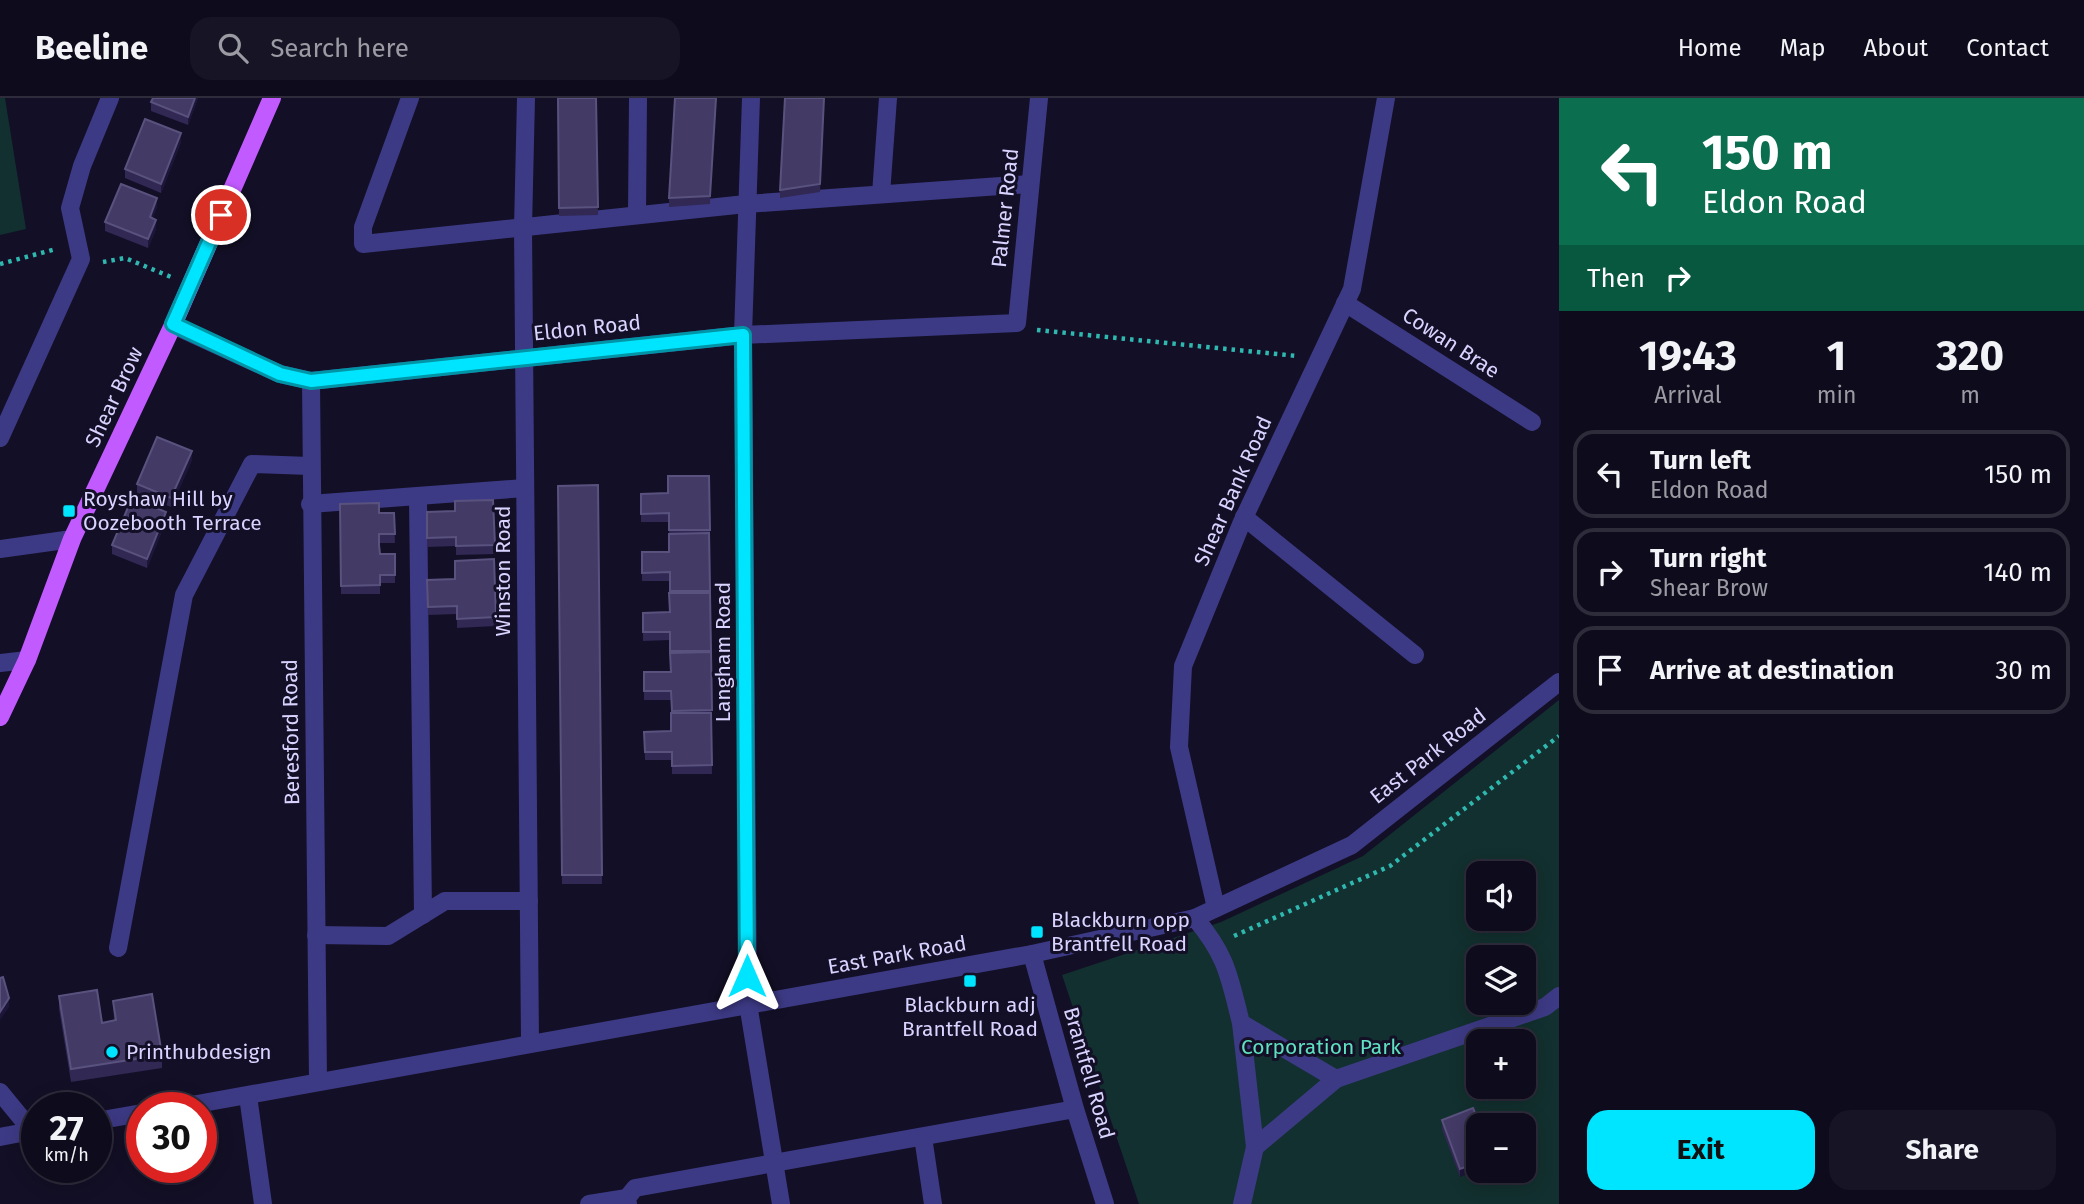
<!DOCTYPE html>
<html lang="en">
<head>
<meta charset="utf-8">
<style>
  body { margin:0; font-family:"Fira Sans",sans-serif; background:#171425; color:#f1f3f6; height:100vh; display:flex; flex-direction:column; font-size:26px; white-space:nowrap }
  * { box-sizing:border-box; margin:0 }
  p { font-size:23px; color:#9b9ba3 }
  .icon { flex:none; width:38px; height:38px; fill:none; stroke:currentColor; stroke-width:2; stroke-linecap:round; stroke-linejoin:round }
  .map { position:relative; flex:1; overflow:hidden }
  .sheet { display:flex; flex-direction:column; background:#0e0b1c; width:525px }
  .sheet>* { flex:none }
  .hud { background:#0b6e4f; color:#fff; overflow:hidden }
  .fabs { position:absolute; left:1466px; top:763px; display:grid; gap:14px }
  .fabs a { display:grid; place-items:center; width:70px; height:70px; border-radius:14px; background:#0e0b1c; box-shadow:0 4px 18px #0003,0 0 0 2px #2e2b3b; font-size:35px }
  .speed { position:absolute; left:21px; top:994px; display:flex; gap:14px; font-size:35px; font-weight:700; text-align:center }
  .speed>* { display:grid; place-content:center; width:91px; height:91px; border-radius:50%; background:#0e0b1c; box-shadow:0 4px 18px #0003,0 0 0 2px #2e2b3b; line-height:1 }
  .speed small { font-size:18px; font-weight:400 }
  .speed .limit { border:10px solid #d22; background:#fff; color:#111 }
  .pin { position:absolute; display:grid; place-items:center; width:60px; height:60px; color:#fff; margin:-30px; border:4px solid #fff; border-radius:50%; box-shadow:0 2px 7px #0007 }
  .me { position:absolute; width:77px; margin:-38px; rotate:0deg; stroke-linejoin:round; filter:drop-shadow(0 0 5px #0008) }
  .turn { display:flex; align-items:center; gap:24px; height:147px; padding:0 28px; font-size:32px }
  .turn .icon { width:91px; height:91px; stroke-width:2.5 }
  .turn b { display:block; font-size:49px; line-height:60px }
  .then { display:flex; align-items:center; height:66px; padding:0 28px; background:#0003; gap:14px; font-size:26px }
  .eta { display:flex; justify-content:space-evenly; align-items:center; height:119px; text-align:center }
  .eta b { font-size:42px; font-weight:700; line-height:49px }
  .cta { display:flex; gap:14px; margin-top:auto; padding:14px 28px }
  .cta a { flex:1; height:80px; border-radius:21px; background:#00e5ff; color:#111; font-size:28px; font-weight:700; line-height:80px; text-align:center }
  .cta a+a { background:#171425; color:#f1f3f6 }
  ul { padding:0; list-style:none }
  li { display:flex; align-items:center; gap:21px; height:88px; margin:0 14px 10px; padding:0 14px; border:4px solid #2e2b3b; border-radius:21px }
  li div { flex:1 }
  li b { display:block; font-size:26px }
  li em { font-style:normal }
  header { display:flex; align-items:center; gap:42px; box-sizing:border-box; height:98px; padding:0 35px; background:#0e0b1c; border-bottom:2px solid #2e2b3b }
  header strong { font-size:33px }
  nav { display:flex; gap:38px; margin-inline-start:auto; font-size:24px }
  .search { width:490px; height:63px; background:#171425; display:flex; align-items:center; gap:18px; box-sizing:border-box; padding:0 24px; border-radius:21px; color:#9b9ba3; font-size:26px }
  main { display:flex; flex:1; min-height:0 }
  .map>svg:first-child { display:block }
</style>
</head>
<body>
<header>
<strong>Beeline</strong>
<div class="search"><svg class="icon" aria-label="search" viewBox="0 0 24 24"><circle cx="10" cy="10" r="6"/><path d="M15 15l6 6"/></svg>Search here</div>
<nav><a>Home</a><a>Map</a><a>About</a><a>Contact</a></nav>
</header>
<main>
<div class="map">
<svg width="1559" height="1106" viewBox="0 0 1559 1106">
  <rect width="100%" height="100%" fill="#130f26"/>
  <g fill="#12302f" fill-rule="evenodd">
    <path d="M 0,0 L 5,0 L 26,131 L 0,137 Z"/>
    <path d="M 1559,602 L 1559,1106 L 1139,1106 L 1062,877 L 1221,824 L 1363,758 ZM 1479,775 L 1524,775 L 1524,821 L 1479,821 ZM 1479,859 L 1524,859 L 1524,905 L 1479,905 ZM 1479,943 L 1524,943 L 1524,989 L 1479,989 ZM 1479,1027 L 1524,1027 L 1524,1073 L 1479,1073 Z"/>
  </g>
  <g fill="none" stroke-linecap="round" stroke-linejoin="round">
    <g stroke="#2fb8b0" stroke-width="4.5" stroke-dasharray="3.5 5" stroke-linecap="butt">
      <path d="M 103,164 L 125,160 L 171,179"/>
      <path d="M 0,166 L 56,151"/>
      <path d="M 1037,232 L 1297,258"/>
      <path d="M 1234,838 L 1390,768 L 1559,638"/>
    </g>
    <g stroke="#3d3a85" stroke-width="18">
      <path d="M 410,0 L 363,129 L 363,146 L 746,106 L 1030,86"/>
      <path d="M 526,0 L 523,130 L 530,945"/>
      <path d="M 751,0 L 743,237 L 748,906 L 781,1106"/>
      <path d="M 881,96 L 888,0"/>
      <path d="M 637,116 L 638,0"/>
      <path d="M 1345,205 L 1532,324"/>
      <path d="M 173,227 L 280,276 L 311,283 L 743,237 L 1017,225 L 1039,0"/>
      <path d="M 311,283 L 318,984"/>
      <path d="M 0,340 L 81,161 L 70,110 L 82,68 L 110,0"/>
      <path d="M 418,400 L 423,817"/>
      <path d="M 310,406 L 525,390"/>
      <path d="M 1244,419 L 1415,557"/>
      <path d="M 0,451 L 72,441"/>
      <path d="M 0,565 L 27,562"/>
      <path d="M 1216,810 L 1179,649 L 1183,568 L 1242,424 L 1352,191 L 1386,0"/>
      <path d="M 1195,820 C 1227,858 1229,878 1241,925 L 1336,981 L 1545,909 L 1559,898"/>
      <path d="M 316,837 L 388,838 L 445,803 L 529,803"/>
      <path d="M 118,850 L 184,497 L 252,366 L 310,368"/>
      <path d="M 1032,856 L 1075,1011 L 1105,1106"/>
      <path d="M 1241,925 L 1255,1049"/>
      <path d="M 0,994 L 32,1033"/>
      <path d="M 248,998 L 263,1106"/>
      <path d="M 175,1010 L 1032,856 L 1195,820 L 1352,747 L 1559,584"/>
      <path d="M 96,1023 L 142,1015"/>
      <path d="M 0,1039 L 37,1032"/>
      <path d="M 923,1039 L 933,1106"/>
      <path d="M 589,1106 L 627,1100"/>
      <path d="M 628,1106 L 627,1100 L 635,1090 L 1075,1011"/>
      <path d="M 1242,1106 L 1255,1049 L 1336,981"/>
    </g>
    <path stroke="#c25bff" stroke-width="18" d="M 0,619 L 27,562 L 72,441 L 173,227 L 272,0"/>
  </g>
  <g fill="#312854">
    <path d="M 153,0 L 198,0 L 188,27 L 151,13 L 151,4 Z"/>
    <path d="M 558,0 L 596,0 L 598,117 L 559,118 Z"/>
    <path d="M 716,0 L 710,106 L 669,109 L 669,100 Z"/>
    <path d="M 824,0 L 820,94 L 780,100 L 780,92 Z"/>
    <path d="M 181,44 L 161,95 L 125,80 L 125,71 Z"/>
    <path d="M 157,109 L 152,120 L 156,131 L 148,150 L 105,133 L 105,124 Z"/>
    <path d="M 192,362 L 171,409 L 137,395 L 137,386 Z"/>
    <path d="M 598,387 L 602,786 L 562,786 L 558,388 Z"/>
    <path d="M 641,396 L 710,432 L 712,676 L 672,676 L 672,662 L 645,662 L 644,634 L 671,633 L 671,602 L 644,602 L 644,574 L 671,574 L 670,542 L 643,543 L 643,523 L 669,514 L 670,483 L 642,483 L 642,454 L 669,454 L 669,424 L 641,424 Z"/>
    <path d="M 493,402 L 495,456 L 456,457 L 456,448 L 427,449 L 427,414 L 455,413 Z"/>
    <path d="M 340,406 L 379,415 L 394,415 L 395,445 L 379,445 L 380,456 L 395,456 L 395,485 L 380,485 L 380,496 L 341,496 Z"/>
    <path d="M 166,423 L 147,470 L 112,456 L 112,447 Z"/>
    <path d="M 494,461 L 496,528 L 457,530 L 457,516 L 428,517 L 427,482 L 455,481 Z"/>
    <path d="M 59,898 L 102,925 L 114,923 L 113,903 L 162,957 L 162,970 L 71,984 L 59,911 Z"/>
    <path d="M 1442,1022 L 1480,1027 L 1460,1079 L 1442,1031 Z"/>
  </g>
  <g fill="#1d163a">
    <path d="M 195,0 L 198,0 L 188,27 L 188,19 Z"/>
    <path d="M 181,35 L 181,44 L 161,95 L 161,86 Z"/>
    <path d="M 157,100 L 157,109 L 150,128 L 150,119 Z"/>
    <path d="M 156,122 L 156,131 L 148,150 L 148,141 Z"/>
    <path d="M 192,353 L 192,362 L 171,409 L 171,400 Z"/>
    <path d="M 166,414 L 166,423 L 147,470 L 147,461 Z"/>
    <path d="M 9,900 L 9,909 L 0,922 L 0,914 Z"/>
    <path d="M 1479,1064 L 1479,1072 L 1460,1079 L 1460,1071 Z"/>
  </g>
  <g fill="#433a66" stroke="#5a527e" stroke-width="2">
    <path d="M 153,0 L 195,0 L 188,19 L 151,4 Z"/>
    <path d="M 558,0 L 596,0 L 598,109 L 559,110 Z"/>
    <path d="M 675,0 L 716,0 L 710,98 L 669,100 Z"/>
    <path d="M 785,0 L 824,0 L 820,86 L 780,92 Z"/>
    <path d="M 145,21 L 181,35 L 161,86 L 125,71 Z"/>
    <path d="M 121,86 L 157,100 L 150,119 L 156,122 L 148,141 L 105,124 Z"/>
    <path d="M 157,339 L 192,353 L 171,400 L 137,386 Z"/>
    <path d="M 668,378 L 709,378 L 710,432 L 669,432 L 669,415 L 641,416 L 641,396 L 668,395 Z"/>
    <path d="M 598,387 L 602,777 L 562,777 L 558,388 Z"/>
    <path d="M 132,400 L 166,414 L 147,461 L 112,447 Z"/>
    <path d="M 493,402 L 495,447 L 456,448 L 456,439 L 427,440 L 427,414 L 455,413 L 455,403 Z"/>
    <path d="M 379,405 L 379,415 L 394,415 L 395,436 L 379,436 L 379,447 L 380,456 L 395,456 L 395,477 L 380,477 L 380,487 L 341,488 L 340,406 Z"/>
    <path d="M 709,435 L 710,493 L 670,493 L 670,474 L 642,475 L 642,454 L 669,454 L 669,436 Z"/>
    <path d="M 494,461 L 496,519 L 457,521 L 457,508 L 428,509 L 427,482 L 455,481 L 455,463 Z"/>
    <path d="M 669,495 L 710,495 L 711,553 L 670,553 L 670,534 L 643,534 L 643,515 L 670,514 Z"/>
    <path d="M 711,554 L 712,612 L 672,613 L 671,593 L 644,593 L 644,574 L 671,574 L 670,555 Z"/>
    <path d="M 671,615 L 711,615 L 712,667 L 672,668 L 672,654 L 645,654 L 644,634 L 671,633 Z"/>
    <path d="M 3,879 L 9,900 L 0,914 L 0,880 Z"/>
    <path d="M 97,892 L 102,925 L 116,922 L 113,903 L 152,896 L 162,957 L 71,971 L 59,898 Z"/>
    <path d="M 1473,1010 L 1480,1027 L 1479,1027 L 1479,1064 L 1460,1071 L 1442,1022 Z"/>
  </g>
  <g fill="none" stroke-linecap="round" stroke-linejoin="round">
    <g stroke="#0095a6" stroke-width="18">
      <path id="route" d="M 221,117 L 173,226 L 280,276 L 311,283 L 743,237 L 747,878"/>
    </g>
    <use href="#route" stroke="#00e5ff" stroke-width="12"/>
  </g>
  <g fill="#00e5ff" stroke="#130f26" stroke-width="2.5">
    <rect x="62" y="406" width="14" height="14" rx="3.5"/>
    <rect x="1030" y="827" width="14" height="14" rx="3.5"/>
    <rect x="963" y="876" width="14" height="14" rx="3.5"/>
    <circle cx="112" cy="954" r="7"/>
  </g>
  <g text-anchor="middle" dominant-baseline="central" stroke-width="6" stroke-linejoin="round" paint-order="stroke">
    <g font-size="21" fill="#d9d4ff" stroke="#130f26">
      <text transform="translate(1005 110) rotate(-84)">Palmer Road</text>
      <text transform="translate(587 230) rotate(-6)">Eldon Road</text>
      <text transform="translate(1451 245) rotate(33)">Cowan Brae</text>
      <text transform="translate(114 299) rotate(-65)">Shear Brow</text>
      <text transform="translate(1233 393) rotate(-66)">Shear Bank Road</text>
      <text transform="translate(503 473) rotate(-90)">Winston Road</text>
      <text transform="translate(723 554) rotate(-90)">Langham Road</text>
      <text transform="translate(291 634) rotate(-91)">Beresford Road</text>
      <text transform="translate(1428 658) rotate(-38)">East Park Road</text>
      <text transform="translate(897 857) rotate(-10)">East Park Road</text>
      <text transform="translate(1089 975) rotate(74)">Brantfell Road</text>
    </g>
    <g font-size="21" fill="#d9d4ff" stroke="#130f26" text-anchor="start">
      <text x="83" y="401">Royshaw Hill by<tspan x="83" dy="24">Oozebooth Terrace</tspan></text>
      <text x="1051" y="822">Blackburn opp<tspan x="1051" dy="24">Brantfell Road</tspan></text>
      <text x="970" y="907" text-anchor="middle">Blackburn adj<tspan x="970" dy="24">Brantfell Road</tspan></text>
      <text x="126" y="954">Printhubdesign</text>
    </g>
    <g font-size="21" fill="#5fe0c0" stroke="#130f26">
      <text x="1321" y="949">Corporation Park</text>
    </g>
  </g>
</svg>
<div class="fabs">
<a><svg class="icon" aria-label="sound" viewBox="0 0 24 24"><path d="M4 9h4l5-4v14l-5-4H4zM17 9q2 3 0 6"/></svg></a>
<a><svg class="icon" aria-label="layers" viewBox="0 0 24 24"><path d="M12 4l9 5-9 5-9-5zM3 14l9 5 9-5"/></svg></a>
<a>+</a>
<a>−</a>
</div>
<div class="speed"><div>27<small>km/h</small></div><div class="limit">30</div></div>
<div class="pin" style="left:221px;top:117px;background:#d93025"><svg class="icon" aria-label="arrive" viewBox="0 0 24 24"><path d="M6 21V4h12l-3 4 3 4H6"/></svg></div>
<svg class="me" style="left:747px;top:878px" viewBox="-20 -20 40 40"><path d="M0-17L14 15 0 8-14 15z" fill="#00e5ff" stroke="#fff" stroke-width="4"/></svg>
</div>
<section class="sheet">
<div class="hud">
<div class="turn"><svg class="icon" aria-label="left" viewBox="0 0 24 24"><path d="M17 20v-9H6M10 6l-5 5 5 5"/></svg><div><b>150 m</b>Eldon Road</div></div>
<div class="then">Then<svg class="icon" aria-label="right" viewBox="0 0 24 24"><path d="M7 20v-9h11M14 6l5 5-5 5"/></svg></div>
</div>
<div class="eta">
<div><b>19:43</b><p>Arrival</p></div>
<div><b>1</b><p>min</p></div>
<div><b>320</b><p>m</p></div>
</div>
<ul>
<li><svg class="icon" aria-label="left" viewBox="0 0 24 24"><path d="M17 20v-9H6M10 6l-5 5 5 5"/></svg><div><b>Turn left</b><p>Eldon Road</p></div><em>150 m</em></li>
<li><svg class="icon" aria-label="right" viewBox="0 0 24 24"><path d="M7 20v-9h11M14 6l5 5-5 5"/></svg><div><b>Turn right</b><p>Shear Brow</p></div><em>140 m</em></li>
<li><svg class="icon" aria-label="arrive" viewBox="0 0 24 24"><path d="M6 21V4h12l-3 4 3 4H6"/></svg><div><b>Arrive at destination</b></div><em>30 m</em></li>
</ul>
<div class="cta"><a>Exit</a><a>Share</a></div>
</section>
</main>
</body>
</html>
